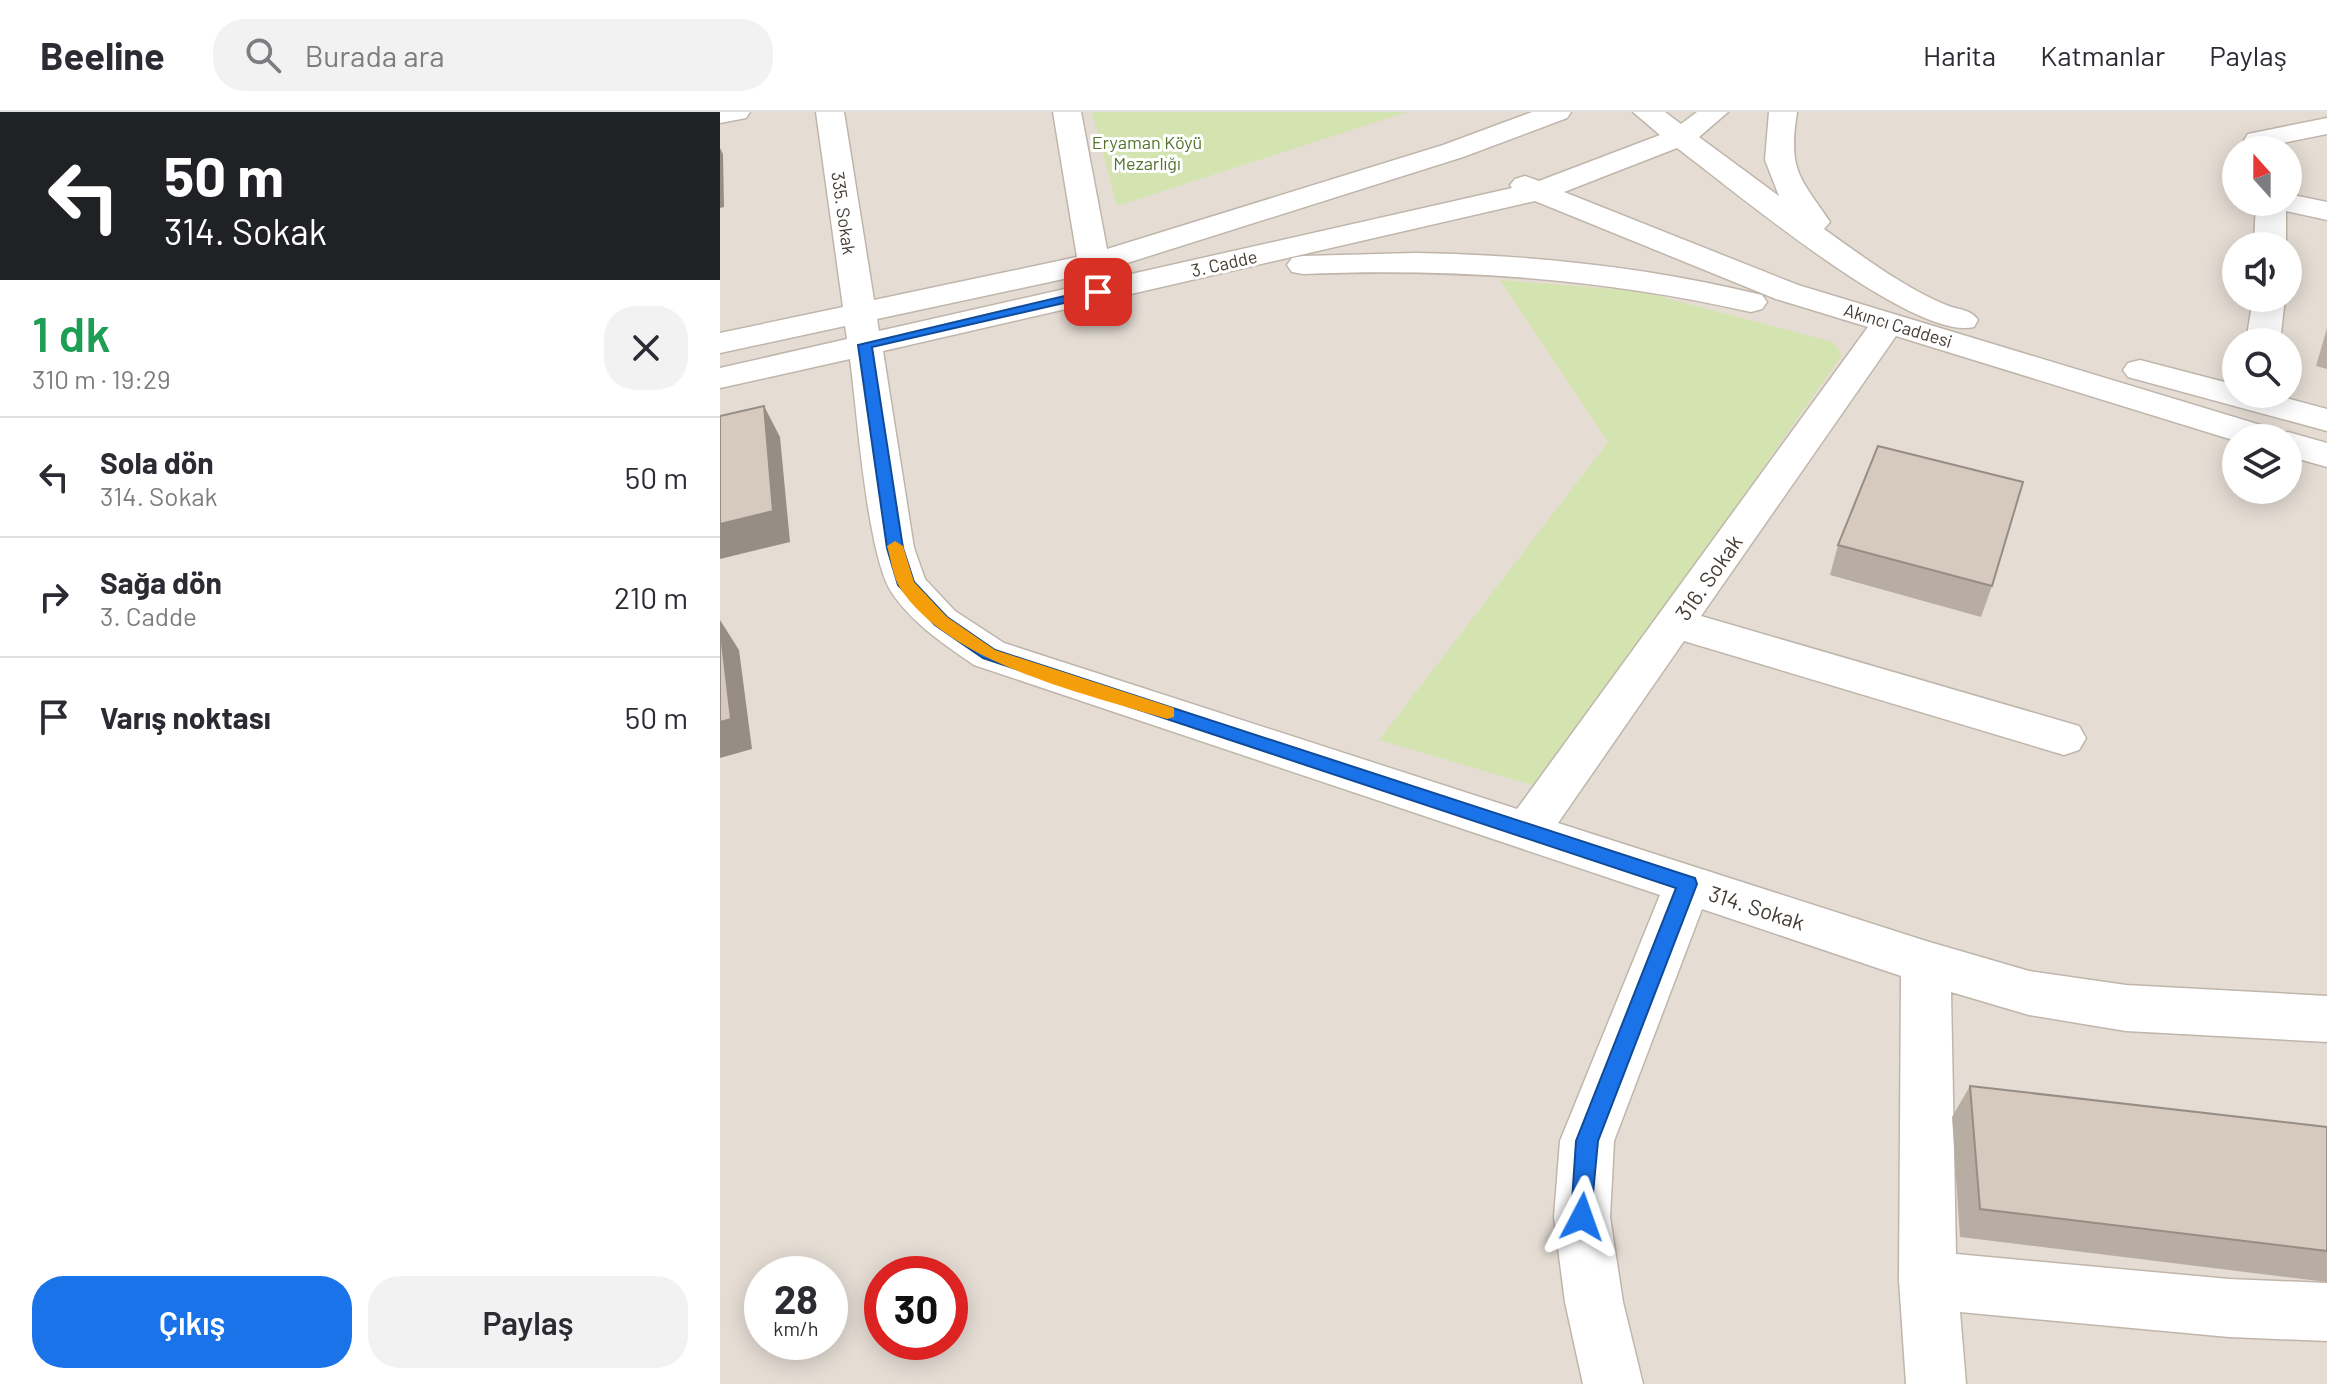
<!DOCTYPE html>
<html lang="tr">
<head>
<meta charset="utf-8">
<style>
  body { margin:0; font-family:Barlow,sans-serif; background:#f2f2f3; color:#2b2b33; height:100vh; display:flex; flex-direction:column; font-size:30px; white-space:nowrap }
  * { box-sizing:border-box; margin:0 }
  p { font-size:26px; color:#7c7c81 }
  .icon { flex:none; width:44px; height:44px; fill:none; stroke:currentColor; stroke-width:2; stroke-linecap:round; stroke-linejoin:round }
  .map { position:relative; flex:1; overflow:hidden }
  .side { display:flex; flex-direction:column; background:#fff; width:720px }
  .side>* { flex:none }
  .banner { background:#202124; color:#fff; overflow:hidden }
  .needle { width:52px; rotate:339deg }
  .controls { position:absolute; left:1502px; top:24px; display:grid; gap:16px }
  .controls a { display:grid; place-items:center; width:80px; height:80px; border-radius:50%; background:#fff; box-shadow:0 4px 20px #0003; font-size:40px }
  .speed { position:absolute; left:24px; top:1144px; display:flex; gap:16px; font-size:40px; font-weight:700; text-align:center }
  .speed>* { display:grid; place-content:center; width:104px; height:104px; border-radius:50%; background:#fff; box-shadow:0 4px 20px #0003; line-height:1 }
  .speed small { font-size:20px; font-weight:400 }
  .speed .limit { border:12px solid #d22; background:#fff; color:#111 }
  .pin { position:absolute; display:grid; place-items:center; width:68px; height:68px; color:#fff; margin:-34px; border-radius:16px; box-shadow:0 4px 12px #0006 }
  .me { position:absolute; width:88px; margin:-44px; rotate:4deg; stroke-linejoin:round; filter:drop-shadow(0 0 6px #0008) }
  .turn { display:flex; align-items:center; gap:28px; height:168px; padding:0 32px; font-size:36px }
  .turn .icon { width:104px; height:104px; stroke-width:2.5 }
  .turn b { display:block; font-size:56px; line-height:68px }
  .round { display:grid; place-items:center; flex:none; width:84px; height:84px; border-radius:32px; background:#f2f2f3 }
  .summary { display:flex; align-items:center; justify-content:space-between; height:136px; padding:0 32px }
  h1 { font-size:48px; font-weight:600; line-height:60px; color:#1e9e55 }
  .cta { display:flex; gap:16px; margin-top:auto; padding:16px 32px }
  .cta a { flex:1; height:92px; border-radius:32px; background:#1a73e8; color:#fff; font-size:32px; font-weight:600; line-height:92px; text-align:center }
  .cta a+a { background:#f2f2f3; color:#2b2b33 }
  ul { padding:0; list-style:none }
  li { display:flex; align-items:center; gap:24px; height:120px; padding:0 32px; border-top:2px solid #e1e1e2 }
  li div { flex:1 }
  li b { display:block; font-size:30px }
  li em { font-style:normal }
  header { display:flex; align-items:center; gap:48px; box-sizing:border-box; height:112px; padding:0 40px; background:#fff; border-bottom:2px solid #e1e1e2 }
  header strong { font-size:38px }
  nav { display:flex; gap:44px; margin-inline-start:auto; font-size:28px }
  .search { width:560px; height:72px; background:#f2f2f3; display:flex; align-items:center; gap:20px; box-sizing:border-box; padding:0 28px; border-radius:32px; color:#7c7c81; font-size:30px }
  main { display:flex; flex:1; min-height:0 }
  .map>svg:first-child { display:block }
</style>
</head>
<body>
<header>
<strong>Beeline</strong>
<div class="search"><svg class="icon" aria-label="search" viewBox="0 0 24 24"><circle cx="10" cy="10" r="6"/><path d="M15 15l6 6"/></svg>Burada ara</div>
<nav><a>Harita</a><a>Katmanlar</a><a>Paylaş</a></nav>
</header>
<main>
<section class="side">
<div class="banner">
<div class="turn"><svg class="icon" aria-label="left" viewBox="0 0 24 24"><path d="M17 20v-9H6M10 6l-5 5 5 5"/></svg><div><b>50 m</b>314. Sokak</div></div>
</div>
<div class="summary"><div><h1>1 dk</h1><p>310 m · 19:29</p></div><a class="round"><svg class="icon" aria-label="close" viewBox="0 0 24 24"><path d="M6 6l12 12M18 6L6 18"/></svg></a></div>
<ul>
<li><svg class="icon" aria-label="left" viewBox="0 0 24 24"><path d="M17 20v-9H6M10 6l-5 5 5 5"/></svg><div><b>Sola dön</b><p>314. Sokak</p></div><em>50 m</em></li>
<li><svg class="icon" aria-label="right" viewBox="0 0 24 24"><path d="M7 20v-9h11M14 6l5 5-5 5"/></svg><div><b>Sağa dön</b><p>3. Cadde</p></div><em>210 m</em></li>
<li><svg class="icon" aria-label="arrive" viewBox="0 0 24 24"><path d="M6 21V4h12l-3 4 3 4H6"/></svg><div><b>Varış noktası</b></div><em>50 m</em></li>
</ul>
<div class="cta"><a>Çıkış</a><a>Paylaş</a></div>
</section>
<div class="map">
<svg width="1607" height="1272" viewBox="0 0 1607 1272">
  <rect width="100%" height="100%" fill="#f2ece5"/>
  <path fill="#e5ddd4" fill-rule="evenodd" d="M 0,0 L 1607,0 L 1607,1272 L 0,1272 ZM 1516,38 L 1568,38 L 1568,90 L 1516,90 ZM 1516,134 L 1568,134 L 1568,186 L 1516,186 ZM 1516,230 L 1568,230 L 1568,282 L 1516,282 ZM 1516,326 L 1568,326 L 1568,378 L 1516,378 ZM 42,1162 L 110,1162 L 110,1230 L 42,1230 ZM 162,1162 L 230,1162 L 230,1230 L 162,1230 Z"/>
  <g fill="#d4e4b0">
    <path d="M 372,0 L 687,0 L 397,94 Z"/>
    <path d="M 780,168 L 919,179 L 1113,230 L 1122,243 L 819,675 L 659,628 L 888,330 Z"/>
  </g>
  <g fill="none" stroke-linecap="round" stroke-linejoin="round">
    <g stroke="#c0b5ab" stroke-width="3">
      <g id="minor">
        <path d="M 0,0 L 30,0 L 26,6 L 0,11 Z"/>
        <path d="M 96,0 L 124,0 L 154,188 L 357,145 L 333,0 L 361,0 L 387,137 L 723,33 L 812,0 L 851,0 L 847,6 L 743,45 L 385,158 L 157,207 L 159,219 L 792,76 L 790,73 L 795,67 L 805,64 L 819,69 L 940,23 L 913,0 L 945,0 L 961,12 L 977,0 L 1008,0 L 979,25 L 1059,84 L 1045,48 L 1049,0 L 1077,0 C 1068,59 1079,64 1110,110 L 1104,117 C 1142,144 1183,175 1226,193 C 1238,198 1251,197 1258,208 L 1254,215 C 1193,230 1011,76 957,36 L 844,80 L 1078,173 L 1557,318 L 1560,323 L 1568,320 L 1607,331 L 1607,355 L 1568,344 L 1568,326 L 1516,326 L 1516,329 L 1176,224 L 981,504 L 1359,614 L 1366,626 L 1359,638 L 1344,643 L 964,529 L 838,711 L 1206,829 L 1309,859 L 1406,873 L 1607,884 L 1607,930 L 1406,919 L 1309,903 L 1231,880 L 1236,1142 L 1509,1167 L 1607,1171 L 1607,1229 L 1509,1225 L 1240,1200 L 1246,1272 L 1186,1272 L 1179,1168 L 1181,864 L 982,797 L 894,1029 L 890,1105 L 903,1190 L 923,1272 L 863,1272 L 845,1190 L 834,1105 L 840,1029 L 940,783 L 254,553 C 224,532 193,512 172,481 C 147,444 137,298 130,247 L 0,276 L 0,256 L 127,227 L 125,214 L 0,241 L 0,221 L 123,195 ZM 815,89 L 1056,187 L 1148,215 L 797,697 L 284,531 L 235,499 L 205,467 L 194,436 L 163,239 Z"/>
        <path d="M 1607,6 L 1607,22 L 1538,36 L 1528,34 L 1524,28 L 1528,22 Z"/>
        <path d="M 1568,82 L 1607,90 L 1607,108 L 1566,99 L 1566,134 L 1534,134 L 1536,90 L 1568,90 Z"/>
        <path d="M 695,141 C 813,143 928,155 1042,183 L 1047,190 L 1042,197 L 1031,200 C 883,166 735,156 583,162 L 572,160 L 567,153 L 572,146 L 583,144 Z"/>
        <path d="M 1533,186 L 1565,186 L 1560,230 L 1526,230 Z"/>
        <path d="M 1420,248 L 1516,273 L 1516,282 L 1551,282 L 1607,297 L 1607,319 L 1408,265 L 1403,258 L 1408,251 Z"/>
      </g>
    </g>
    <use href="#minor" fill="#fff" fill-rule="evenodd"/>
  </g>
  <g fill="#b8ada3">
    <path d="M 1607,216 L 1607,257 L 1596,254 Z"/>
    <path d="M 1118,433 L 1272,474 L 1261,505 L 1110,463 Z"/>
    <path d="M 1250,974 L 1607,1015 L 1607,1170 L 1240,1125 L 1232,1005 Z"/>
  </g>
  <g fill="#968d85">
    <path d="M 0,36 L 3,42 L 4,95 L 0,96 Z"/>
    <path d="M 44,294 L 60,325 L 70,430 L 0,447 L 0,412 Z"/>
    <path d="M 0,508 L 19,538 L 32,637 L 0,646 Z"/>
  </g>
  <g fill="#d6c9be" stroke="#968d85" stroke-width="2">
    <path d="M 44,294 L 53,399 L 0,412 L 0,304 Z"/>
    <path d="M 1158,334 L 1303,370 L 1272,474 L 1118,433 Z"/>
    <path d="M 0,514 L 11,607 L 0,610 Z"/>
    <path d="M 1250,974 L 1607,1015 L 1607,1139 L 1260,1097 Z"/>
  </g>
  <path fill="#1a73e8" stroke="#114b97" stroke-width="2" d="M 378,176 L 385,180 L 383,182 L 152,235 L 183,436 L 194,470 L 227,505 L 275,538 L 975,766 L 977,772 L 878,1029 L 870,1113 L 862,1116 L 854,1113 L 851,1105 L 856,1029 L 956,776 L 263,546 L 215,513 L 178,473 L 167,436 L 138,233 Z"/>
  <path fill="#f59e0b" d="M 175,429 L 183,434 L 194,470 L 227,505 L 275,538 L 454,596 L 454,605 L 447,607 C 364,581 230,552 180,476 C 173,465 171,447 167,434 Z"/>
  <g text-anchor="middle" dominant-baseline="central" stroke-width="6" stroke-linejoin="round" paint-order="stroke">
    <g font-size="18" fill="#51732c" stroke="#fff">
      <text x="427" y="30">Eryaman Köyü<tspan x="427" dy="21">Mezarlığı</tspan></text>
    </g>
    <g font-size="18" fill="#443c35" stroke="#fff">
      <text transform="translate(124 101) rotate(82)">335. Sokak</text>
      <text transform="translate(504 151) rotate(-13)">3. Cadde</text>
      <text transform="translate(1178 213) rotate(17)">Akıncı Caddesi</text>
    </g>
    <g font-size="22" fill="#443c35" stroke="#fff">
      <text transform="translate(988 465) rotate(-55)">316. Sokak</text>
      <text transform="translate(1037 795) rotate(18)">314. Sokak</text>
    </g>
  </g>
</svg>
<div class="controls">
<a><svg class="needle" viewBox="-14 -14 28 28"><path d="M0-13l5 13h-10z" fill="#e53935"/><path d="M0 13l5-13h-10z" fill="#7c7c81"/></svg></a>
<a><svg class="icon" aria-label="sound" viewBox="0 0 24 24"><path d="M4 9h4l5-4v14l-5-4H4zM17 9q2 3 0 6"/></svg></a>
<a><svg class="icon" aria-label="search" viewBox="0 0 24 24"><circle cx="10" cy="10" r="6"/><path d="M15 15l6 6"/></svg></a>
<a><svg class="icon" aria-label="layers" viewBox="0 0 24 24"><path d="M12 4l9 5-9 5-9-5zM3 14l9 5 9-5"/></svg></a>
</div>
<div class="speed"><div>28<small>km/h</small></div><div class="limit">30</div></div>
<div class="pin" style="left:378px;top:180px;background:#d93025"><svg class="icon" aria-label="arrive" viewBox="0 0 24 24"><path d="M6 21V4h12l-3 4 3 4H6"/></svg></div>
<svg class="me" style="left:862px;top:1105px" viewBox="-20 -20 40 40"><path d="M0-17L14 15 0 8-14 15z" fill="#1a73e8" stroke="#fff" stroke-width="4"/></svg>
</div>
</main>
</body>
</html>
